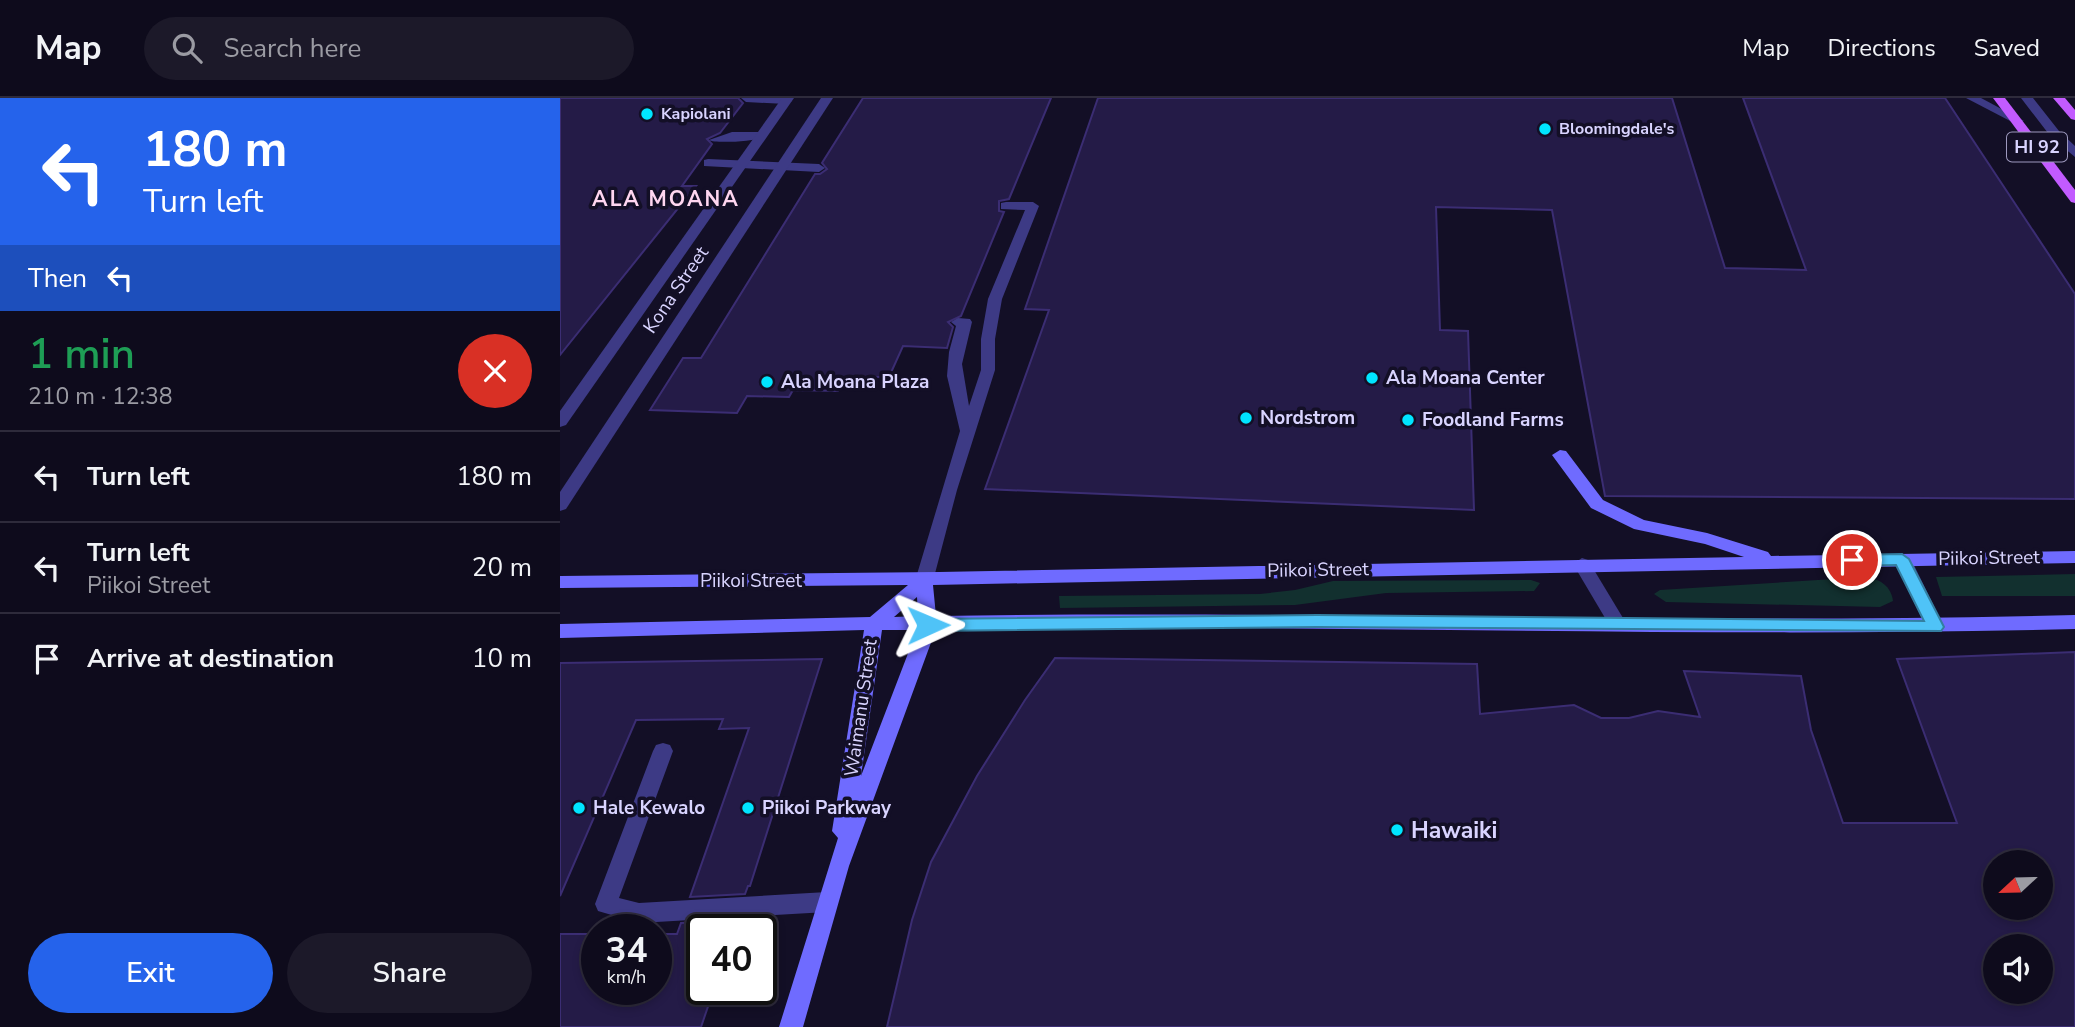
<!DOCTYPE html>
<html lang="en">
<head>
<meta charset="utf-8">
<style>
  body { margin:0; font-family:"Nunito Sans",sans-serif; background:#1c1929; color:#f1f3f6; height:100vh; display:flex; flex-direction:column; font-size:26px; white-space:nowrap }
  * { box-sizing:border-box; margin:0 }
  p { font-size:23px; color:#9b9ba3 }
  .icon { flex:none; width:38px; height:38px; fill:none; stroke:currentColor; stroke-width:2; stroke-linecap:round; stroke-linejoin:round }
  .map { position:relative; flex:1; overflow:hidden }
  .panel { display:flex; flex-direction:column; background:#0e0b1c; width:560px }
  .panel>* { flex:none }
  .guide { background:#2563eb; color:#fff; overflow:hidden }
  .needle { width:46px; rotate:248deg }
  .buttons { position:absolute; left:1423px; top:752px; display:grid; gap:14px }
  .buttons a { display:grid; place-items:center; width:70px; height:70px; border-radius:50%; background:#0e0b1c; box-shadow:0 4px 10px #0003,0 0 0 2px #2e2b3b; font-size:35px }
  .speed { position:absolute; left:21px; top:816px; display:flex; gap:14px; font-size:35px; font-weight:700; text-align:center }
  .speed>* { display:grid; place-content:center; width:91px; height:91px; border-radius:50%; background:#0e0b1c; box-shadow:0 4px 10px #0003,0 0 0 2px #2e2b3b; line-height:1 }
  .speed small { font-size:18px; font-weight:400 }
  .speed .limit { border:4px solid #111; border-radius:10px; background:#fff; color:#111 }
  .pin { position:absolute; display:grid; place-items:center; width:60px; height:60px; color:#fff; margin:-30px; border:4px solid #fff; border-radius:50%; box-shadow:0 2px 7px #0007 }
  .me { position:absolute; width:77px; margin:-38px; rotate:89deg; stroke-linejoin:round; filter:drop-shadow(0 0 5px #0008) }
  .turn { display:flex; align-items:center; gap:24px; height:147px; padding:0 28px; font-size:32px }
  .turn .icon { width:91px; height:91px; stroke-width:2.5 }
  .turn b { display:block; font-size:49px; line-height:60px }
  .then { display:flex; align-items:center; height:66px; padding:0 28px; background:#0003; gap:14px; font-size:26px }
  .round { display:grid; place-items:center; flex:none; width:74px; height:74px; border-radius:37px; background:#1c1929 }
  .head { display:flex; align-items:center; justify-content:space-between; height:119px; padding:0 28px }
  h1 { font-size:42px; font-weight:600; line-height:52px; color:#1e9e55 }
  .button { display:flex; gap:14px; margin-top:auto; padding:14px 28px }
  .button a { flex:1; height:80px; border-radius:42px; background:#2563eb; color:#fff; font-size:28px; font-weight:600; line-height:80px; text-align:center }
  .button a+a { background:#1c1929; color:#f1f3f6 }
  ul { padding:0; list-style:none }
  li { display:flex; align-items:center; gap:21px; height:91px; padding:0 28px; border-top:2px solid #2e2b3b }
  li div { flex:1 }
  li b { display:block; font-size:26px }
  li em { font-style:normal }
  header { display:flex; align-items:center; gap:42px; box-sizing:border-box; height:98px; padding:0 35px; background:#0e0b1c; border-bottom:2px solid #2e2b3b }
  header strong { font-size:33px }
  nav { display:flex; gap:38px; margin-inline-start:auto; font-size:24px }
  .search { width:490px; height:63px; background:#1c1929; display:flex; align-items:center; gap:18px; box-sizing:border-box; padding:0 24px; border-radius:38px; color:#9b9ba3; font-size:26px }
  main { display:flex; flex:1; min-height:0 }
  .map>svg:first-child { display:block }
</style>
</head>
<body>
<header>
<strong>Map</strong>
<div class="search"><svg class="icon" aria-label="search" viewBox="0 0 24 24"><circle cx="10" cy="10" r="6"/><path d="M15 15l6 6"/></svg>Search here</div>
<nav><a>Map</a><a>Directions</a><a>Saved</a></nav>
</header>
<main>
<section class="panel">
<div class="guide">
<div class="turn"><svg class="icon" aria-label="left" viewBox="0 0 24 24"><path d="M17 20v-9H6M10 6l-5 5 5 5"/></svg><div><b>180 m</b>Turn left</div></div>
<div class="then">Then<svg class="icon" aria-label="left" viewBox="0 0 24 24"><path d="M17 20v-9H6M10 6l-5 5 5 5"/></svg></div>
</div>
<div class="head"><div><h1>1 min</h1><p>210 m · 12:38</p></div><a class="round" style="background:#d93025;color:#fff"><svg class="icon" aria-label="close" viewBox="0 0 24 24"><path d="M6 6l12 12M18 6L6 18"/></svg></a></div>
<ul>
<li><svg class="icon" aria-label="left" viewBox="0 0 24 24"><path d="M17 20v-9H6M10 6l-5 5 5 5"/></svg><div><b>Turn left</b></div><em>180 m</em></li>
<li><svg class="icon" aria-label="left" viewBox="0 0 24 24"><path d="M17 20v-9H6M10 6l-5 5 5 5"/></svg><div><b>Turn left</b><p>Piikoi Street</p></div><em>20 m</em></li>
<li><svg class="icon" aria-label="arrive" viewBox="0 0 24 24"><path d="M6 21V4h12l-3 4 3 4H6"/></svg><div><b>Arrive at destination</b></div><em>10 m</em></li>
</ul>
<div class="button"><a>Exit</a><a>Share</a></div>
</section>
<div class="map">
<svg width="1515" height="929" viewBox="0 0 1515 929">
  <rect width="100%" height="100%" fill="#130f26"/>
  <g fill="#12302f">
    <path d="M 1515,476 L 1515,498 L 1382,498 L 1376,479 Z"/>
    <path d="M 1306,479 C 1320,481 1331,488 1333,503 L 1320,509 L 1106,504 L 1094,496 L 1100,492 Z"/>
    <path d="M 971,482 L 980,485 L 974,493 L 826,495 L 735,507 L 500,510 L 499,498 L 700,496 L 735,492 L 773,483 Z"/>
  </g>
  <g fill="#241b47" stroke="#3b2d73" stroke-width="2" fill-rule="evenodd">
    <path d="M 0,0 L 178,0 L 183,5 L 160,35 L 147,41 L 152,46 L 122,88 L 136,88 L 0,257 Z"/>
    <path d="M 303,0 L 491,0 L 449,101 L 439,103 L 439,113 L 444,114 L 401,218 L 388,224 L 393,229 L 387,250 L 343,248 L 329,279 L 309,279 L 305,289 L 281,288 L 278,293 L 233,292 L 229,299 L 187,298 L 177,315 L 90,312 L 123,260 L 141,260 L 255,76 L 260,76 L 267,71 L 262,65 Z"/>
    <path d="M 538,0 L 1112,0 L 1165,170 L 1246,172 L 1183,0 L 1385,0 L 1515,196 L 1515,401 L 1045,398 L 992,112 L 876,109 L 880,232 L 908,233 L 914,412 L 425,391 L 489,212 L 465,211 Z"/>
    <path d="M 1515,554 L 1515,929 L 327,929 L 352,822 L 371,764 L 417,678 L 465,602 L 495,560 L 917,566 L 920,616 L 1014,607 L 1041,620 L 1069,620 L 1098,613 L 1140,619 L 1124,573 L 1241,578 L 1251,632 L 1283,725 L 1397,725 L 1337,561 ZM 1435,765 L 1480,765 L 1480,810 L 1435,810 ZM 1435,849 L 1480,849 L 1480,894 L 1435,894 Z"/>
    <path d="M 262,561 L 190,788 L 188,788 L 185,796 L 130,799 L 189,630 L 159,631 L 163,621 L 76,622 L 0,798 L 0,565 Z"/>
    <path d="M 176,822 L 173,831 L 142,831 L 142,891 L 154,891 L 141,929 L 0,929 L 0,836 L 37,836 L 37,891 L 96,891 L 96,836 L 117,836 L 121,825 Z"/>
  </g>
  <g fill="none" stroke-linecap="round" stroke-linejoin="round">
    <g fill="#3d3a85" fill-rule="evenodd">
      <path d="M 181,0 L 228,0 L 232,3 L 226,6 L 186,4 Z"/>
      <path d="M 1406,0 L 1421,0 L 1464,23 L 1454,25 Z"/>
      <path d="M 1461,0 L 1473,0 L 1499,33 L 1515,48 L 1515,59 L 1491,39 Z"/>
      <path d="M 172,34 L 201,34 L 207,38 C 200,43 155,46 149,42 Z"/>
      <path d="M 148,61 L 259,66 L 265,70 L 259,74 L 144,68 L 144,62 Z"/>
      <path d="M 446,104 L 473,104 L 479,108 L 442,201 L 435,241 L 435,272 L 397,392 L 373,483 L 370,487 L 358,487 L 355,483 L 400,333 L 387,278 L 389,254 L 396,228 L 391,224 L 398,220 L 410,221 L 412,224 L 402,266 L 409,308 L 421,272 L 421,241 L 428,201 L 465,112 L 441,111 L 441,105 Z"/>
      <path d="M 1022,460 L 1028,462 L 1063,520 L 1066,525 L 1063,530 L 1051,530 L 1013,466 Z"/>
      <path d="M 103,645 L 110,647 L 113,653 L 59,800 L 79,805 L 267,794 L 275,797 L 278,804 L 275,811 L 267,814 L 79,825 L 38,813 L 35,806 L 93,653 L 96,647 Z"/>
    </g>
    <g fill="#3d3a85" fill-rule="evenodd">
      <path d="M 222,0 L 234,0 L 6,327 L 0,329 L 0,313 Z"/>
      <path d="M 261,0 L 273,0 L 6,411 L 0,413 L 0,394 Z"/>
      <path d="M 1342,455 L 1351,461 L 1384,529 L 1381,534 L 1369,534 L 1366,529 L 1333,461 Z"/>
    </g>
    <path fill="#6f6bff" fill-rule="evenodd" d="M 1000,352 L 1006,353 L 1043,402 L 1084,422 L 1147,435 L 1208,454 L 1211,458 L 1515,453 L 1515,465 L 373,487 L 376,518 C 756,512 1135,527 1515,517 L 1515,531 C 1135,541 755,525 376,531 L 289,768 L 243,929 L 219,929 L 278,740 L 272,733 L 304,532 L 0,540 L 0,526 L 310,519 L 348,487 L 0,490 L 0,478 L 379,474 L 1184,459 L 1145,446 L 1074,431 L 1031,410 L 992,357 ZM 357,499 L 358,518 L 334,519 ZM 322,532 L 357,532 L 301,678 Z"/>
    <g fill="#c25bff" fill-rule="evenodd">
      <path d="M 1433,0 L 1445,0 L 1515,92 L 1515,105 L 1511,104 Z"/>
      <path d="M 1493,0 L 1505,0 L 1515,12 L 1515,22 L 1511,21 Z"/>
    </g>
  </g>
  <path fill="#4fc3f7" stroke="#337fa1" stroke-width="2" d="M 1342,456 L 1349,461 L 1384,529 L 1381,533 L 757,529 L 368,533 L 359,527 L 368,521 L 757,517 L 1364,523 L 1336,467 L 1292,468 L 1284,462 L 1292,457 Z"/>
  <g fill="#00e5ff" stroke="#130f26" stroke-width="2.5">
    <circle cx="87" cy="16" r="7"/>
    <circle cx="985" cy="31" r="7"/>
    <circle cx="812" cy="280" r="7"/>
    <circle cx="207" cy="284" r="7"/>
    <circle cx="686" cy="320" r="7"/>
    <circle cx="848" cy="322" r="7"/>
    <circle cx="19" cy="710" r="7"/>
    <circle cx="188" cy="710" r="7"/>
    <circle cx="837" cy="732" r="7"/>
  </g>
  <g text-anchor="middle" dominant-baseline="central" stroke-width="7" stroke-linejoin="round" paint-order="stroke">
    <g font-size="16" font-weight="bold" fill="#d9d4ff" stroke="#130f26" text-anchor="start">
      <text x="101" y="16">Kapiolani</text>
      <text x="999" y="31">Bloomingdale's</text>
    </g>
    <rect fill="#130f26" stroke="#9e99be" stroke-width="2" x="1447" y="34.5" width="60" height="29" rx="5"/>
    <g font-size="18" font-weight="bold" fill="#d9d4ff">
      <text x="1477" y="49">HI 92</text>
    </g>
    <g font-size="19" fill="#d9d4ff" stroke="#130f26">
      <text transform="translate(116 192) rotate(-56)">Kona Street</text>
      <text transform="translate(1429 460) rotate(-1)">Piikoi Street</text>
      <text transform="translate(758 472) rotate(-1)">Piikoi Street</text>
      <text x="191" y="483">Piikoi Street</text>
      <text transform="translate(301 610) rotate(-82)">Waimanu Street</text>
    </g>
    <g font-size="19" font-weight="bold" fill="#d9d4ff" stroke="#130f26" text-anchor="start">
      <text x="826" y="280">Ala Moana Center</text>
      <text x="221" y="284">Ala Moana Plaza</text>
      <text x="700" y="320">Nordstrom</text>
      <text x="862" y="322">Foodland Farms</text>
      <text x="33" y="710">Hale Kewalo</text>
      <text x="202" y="710">Piikoi Parkway</text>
    </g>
    <g font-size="21" font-weight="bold" letter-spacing="2" fill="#ffd6f0" stroke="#130f26">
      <text x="106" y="101">ALA MOANA</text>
    </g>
    <g font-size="23" font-weight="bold" fill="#d9d4ff" stroke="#130f26" text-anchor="start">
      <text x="851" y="732">Hawaiki</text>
    </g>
  </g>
</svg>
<div class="buttons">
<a><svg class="needle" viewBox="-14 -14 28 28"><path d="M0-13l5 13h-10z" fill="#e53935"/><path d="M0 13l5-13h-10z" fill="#9b9ba3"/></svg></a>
<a><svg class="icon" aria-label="sound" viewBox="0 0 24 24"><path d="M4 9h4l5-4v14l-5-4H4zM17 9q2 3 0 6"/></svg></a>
</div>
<div class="speed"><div>34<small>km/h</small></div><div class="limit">40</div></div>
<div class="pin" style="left:1292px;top:462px;background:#d93025"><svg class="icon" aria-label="arrive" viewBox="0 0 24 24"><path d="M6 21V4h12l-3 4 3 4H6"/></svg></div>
<svg class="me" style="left:368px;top:527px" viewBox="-20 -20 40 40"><path d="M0-17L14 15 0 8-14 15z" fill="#4fc3f7" stroke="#fff" stroke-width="4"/></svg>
</div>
</main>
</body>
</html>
